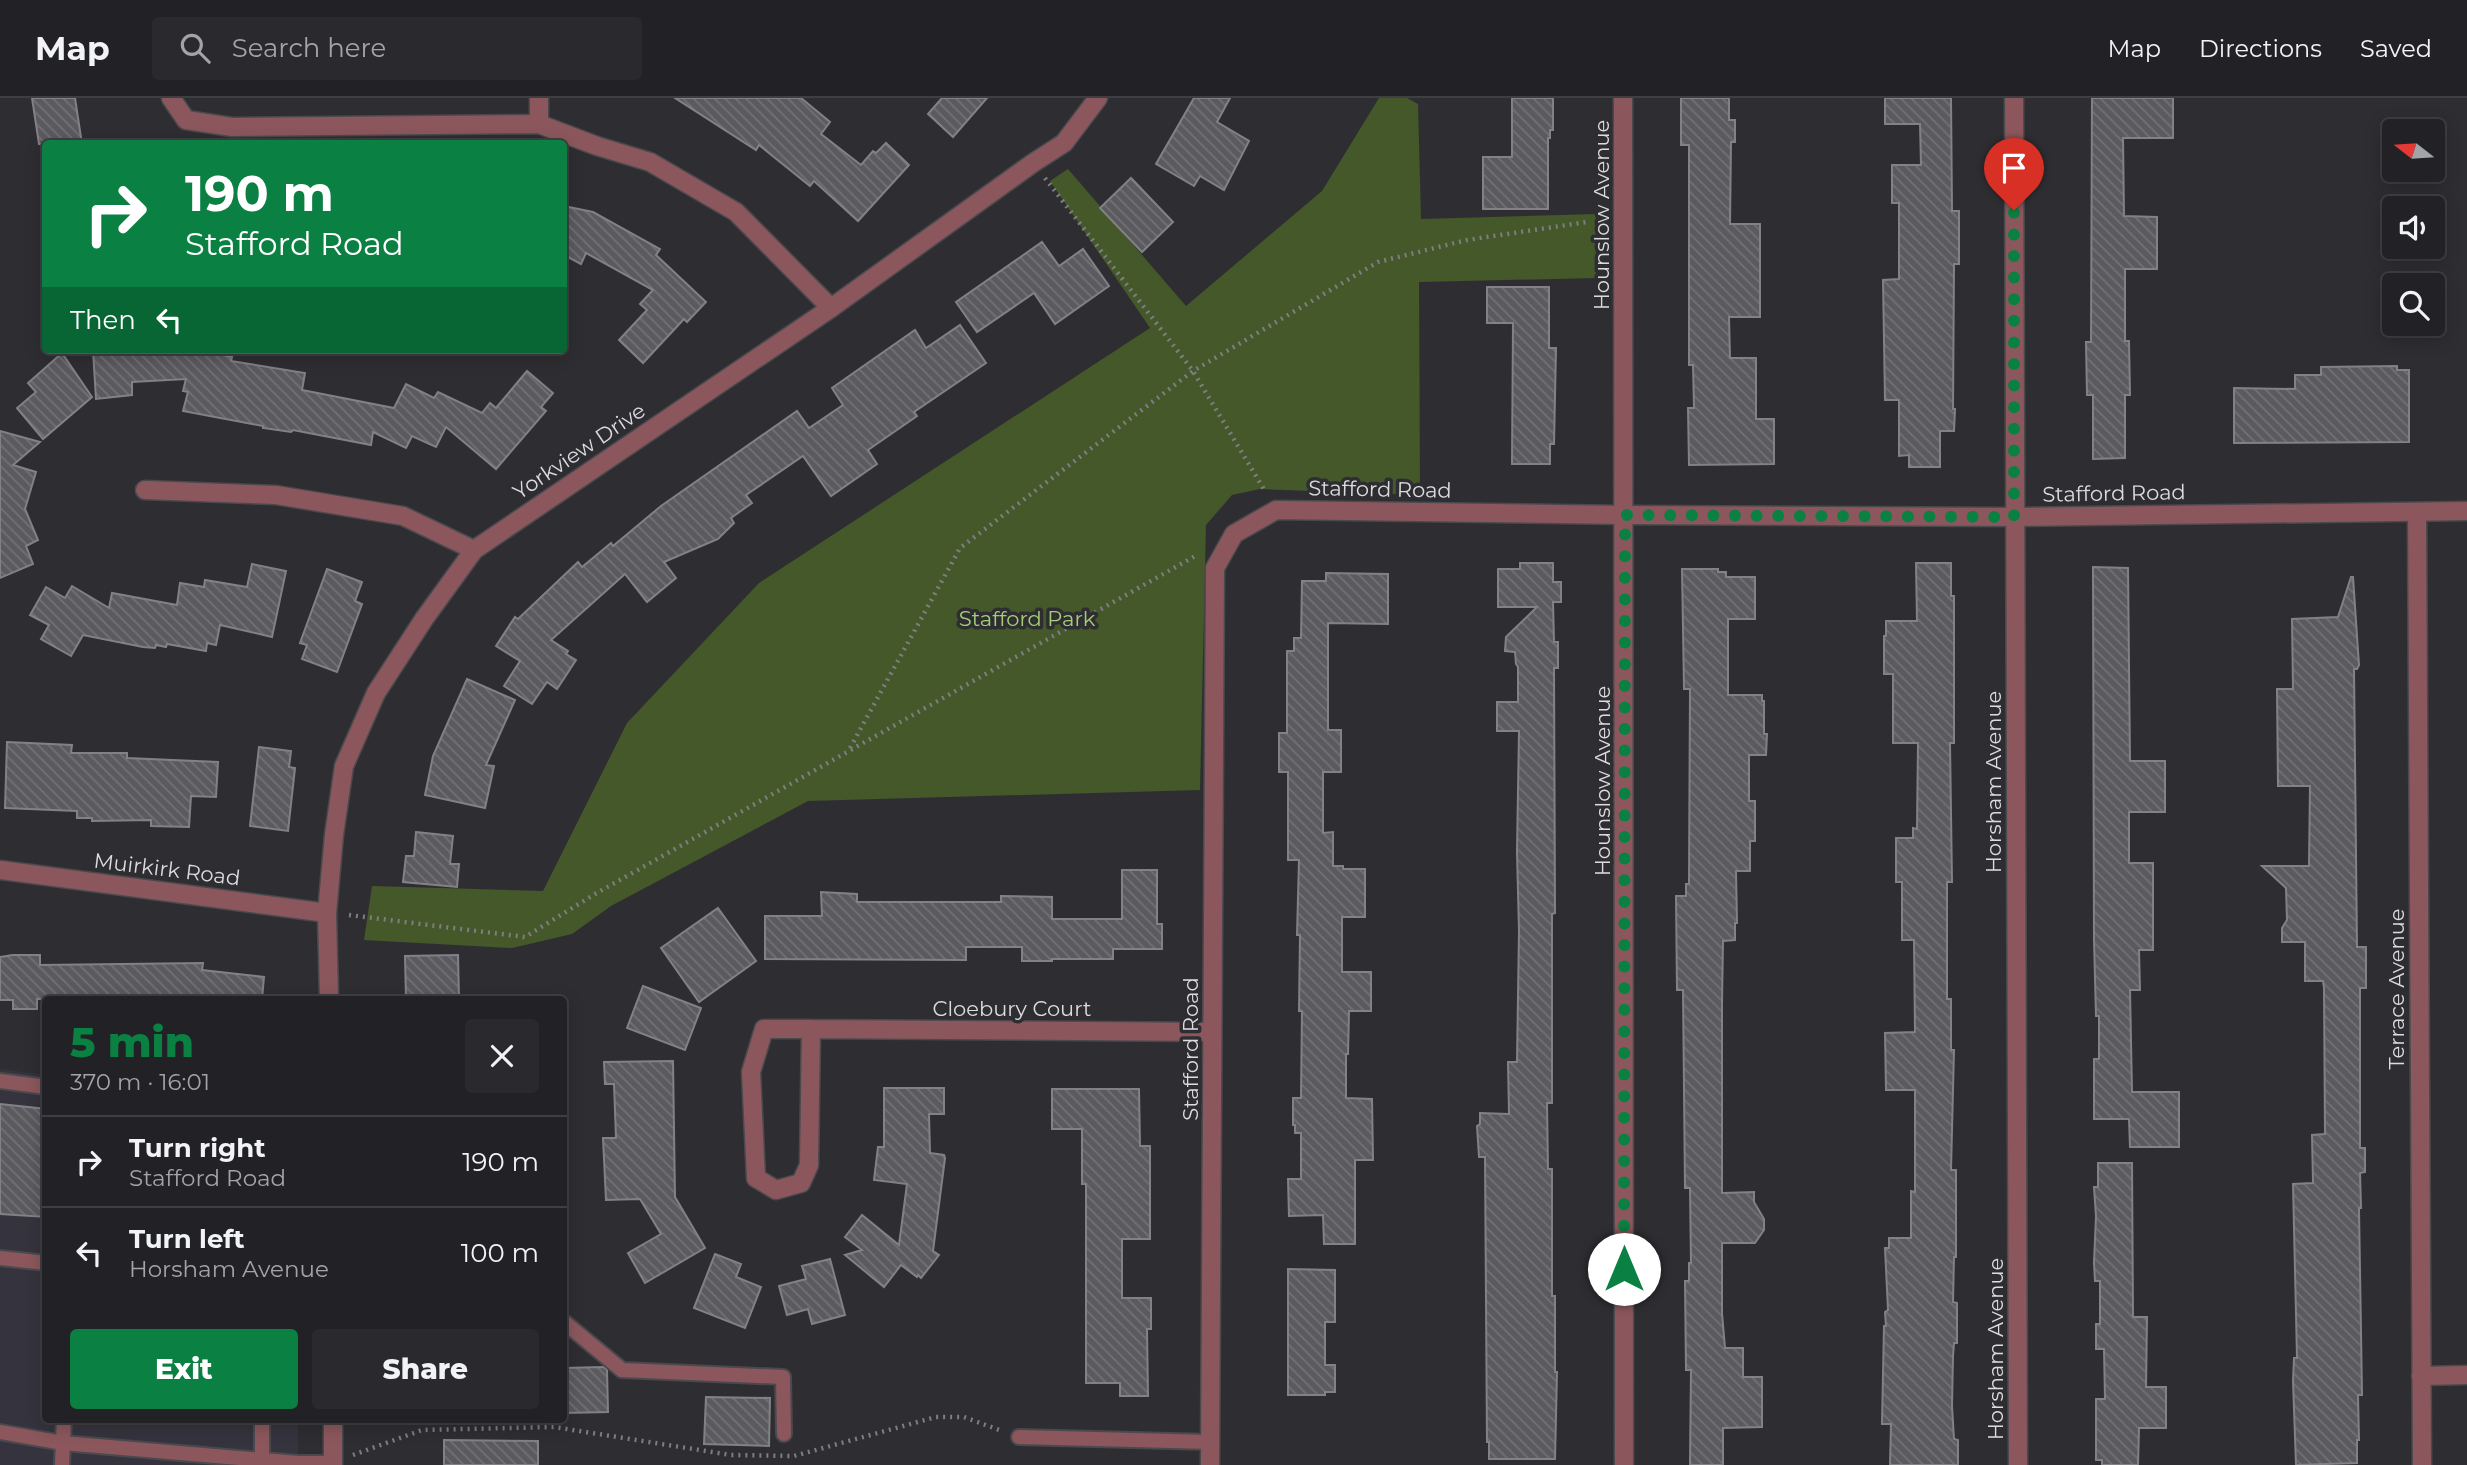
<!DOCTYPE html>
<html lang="en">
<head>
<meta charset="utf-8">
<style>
  body { margin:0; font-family:Montserrat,sans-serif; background:#2a2a2e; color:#f1f3f6; height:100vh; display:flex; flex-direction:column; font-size:26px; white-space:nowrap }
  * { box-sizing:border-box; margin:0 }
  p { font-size:23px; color:#a2a4a7 }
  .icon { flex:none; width:38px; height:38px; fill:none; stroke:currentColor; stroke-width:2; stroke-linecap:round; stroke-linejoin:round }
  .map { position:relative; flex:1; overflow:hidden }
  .details { position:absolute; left:42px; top:898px; width:525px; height:427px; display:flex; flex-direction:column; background:#222226; border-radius:7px; box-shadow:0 4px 18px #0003,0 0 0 2px #3f3f43 }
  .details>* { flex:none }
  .hud { position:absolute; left:42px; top:42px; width:525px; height:214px; border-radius:7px; box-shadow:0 4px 18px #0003,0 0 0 2px #3f3f43; background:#0b8043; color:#fff; overflow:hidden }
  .needle { width:46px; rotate:287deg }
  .tools { position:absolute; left:2382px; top:21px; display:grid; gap:14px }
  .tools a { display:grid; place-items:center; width:63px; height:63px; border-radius:7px; background:#222226; box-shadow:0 4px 18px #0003,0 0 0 2px #3f3f43; font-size:35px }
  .pin { position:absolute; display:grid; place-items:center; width:60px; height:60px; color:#fff; margin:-72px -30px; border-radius:50% 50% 50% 0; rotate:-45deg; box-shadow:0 0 7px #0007 }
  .pin .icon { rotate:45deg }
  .me { position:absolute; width:77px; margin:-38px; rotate:0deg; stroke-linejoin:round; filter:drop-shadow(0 0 5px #0008) }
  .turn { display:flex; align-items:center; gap:24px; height:147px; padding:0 28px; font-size:32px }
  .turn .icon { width:91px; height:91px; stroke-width:2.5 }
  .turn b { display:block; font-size:49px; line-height:60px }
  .then { display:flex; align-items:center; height:66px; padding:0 28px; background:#0003; gap:14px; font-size:26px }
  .round { display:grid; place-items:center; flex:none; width:74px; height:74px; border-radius:7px; background:#2a2a2e }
  .head { display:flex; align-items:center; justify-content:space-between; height:119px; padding:0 28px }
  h1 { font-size:42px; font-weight:800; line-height:52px; color:#0b8043 }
  .button { display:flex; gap:14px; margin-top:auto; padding:14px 28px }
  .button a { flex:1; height:80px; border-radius:7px; background:#0b8043; color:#fff; font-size:28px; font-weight:800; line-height:80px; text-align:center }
  .button a+a { background:#2a2a2e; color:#f1f3f6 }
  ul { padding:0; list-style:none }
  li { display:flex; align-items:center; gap:21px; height:91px; padding:0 28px; border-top:2px solid #3f3f43 }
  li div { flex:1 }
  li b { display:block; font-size:26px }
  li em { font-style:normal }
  header { display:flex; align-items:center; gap:42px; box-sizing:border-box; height:98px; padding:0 35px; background:#222226; border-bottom:2px solid #3f3f43 }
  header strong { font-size:33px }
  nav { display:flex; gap:38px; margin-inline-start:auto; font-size:24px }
  .search { width:490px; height:63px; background:#2a2a2e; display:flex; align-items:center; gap:18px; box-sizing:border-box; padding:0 24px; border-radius:7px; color:#a2a4a7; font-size:26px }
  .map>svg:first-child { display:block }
</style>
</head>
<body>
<header>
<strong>Map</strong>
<div class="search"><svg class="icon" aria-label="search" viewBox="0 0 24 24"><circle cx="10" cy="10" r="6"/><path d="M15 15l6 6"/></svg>Search here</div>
<nav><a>Map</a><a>Directions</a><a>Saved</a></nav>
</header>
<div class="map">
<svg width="2467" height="1367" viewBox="0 0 2467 1367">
  <defs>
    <pattern id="building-back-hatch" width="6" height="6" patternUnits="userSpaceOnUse" patternTransform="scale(1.75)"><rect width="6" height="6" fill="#5a5a5f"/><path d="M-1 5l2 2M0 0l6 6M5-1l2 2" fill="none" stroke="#717176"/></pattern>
  </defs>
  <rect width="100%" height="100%" fill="#2e2e32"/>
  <path fill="#35343e" d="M 0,971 L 45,977 L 46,1321 L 298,1321 L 298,1367 L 0,1367 Z"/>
  <path fill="#44582a" d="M 1379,0 L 1407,0 L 1418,6 L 1421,121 L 1596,116 L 1596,180 L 1419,184 L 1420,397 L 1260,391 L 1232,397 L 1206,427 L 1200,692 L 808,703 L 611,808 L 572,836 L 512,850 L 364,842 L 372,788 L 543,793 L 627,625 L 759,485 L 1150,230 L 1050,83 L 1068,71 L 1186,208 L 1322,93 Z"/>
  <g fill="url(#building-back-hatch)" stroke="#818186" stroke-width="2">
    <path d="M 32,0 L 75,0 L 82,46 L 39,46 Z"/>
    <path d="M 675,0 L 801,0 L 830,24 L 821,36 L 861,67 L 873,53 L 876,55 L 886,45 L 909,67 L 858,123 L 814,83 L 810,88 L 759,47 L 756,52 Z"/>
    <path d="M 942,0 L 987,0 L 953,39 L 928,16 Z"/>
    <path d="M 1194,0 L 1230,0 L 1217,24 L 1249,43 L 1224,92 L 1200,78 L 1194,88 L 1156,66 Z"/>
    <path d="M 1512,0 L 1553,0 L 1553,32 L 1550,32 L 1550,40 L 1548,40 L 1548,111 L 1483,111 L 1483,59 L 1512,59 Z"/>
    <path d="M 1681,0 L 1729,0 L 1729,22 L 1735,22 L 1735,44 L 1731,44 L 1730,126 L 1760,126 L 1760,219 L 1729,219 L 1730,260 L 1756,260 L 1756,321 L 1774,321 L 1774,366 L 1689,367 L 1688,310 L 1694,310 L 1693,267 L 1689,267 L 1689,47 L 1681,47 Z"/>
    <path d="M 1885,0 L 1951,0 L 1952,113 L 1959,113 L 1959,166 L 1954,166 L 1953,311 L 1955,311 L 1954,333 L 1940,333 L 1940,369 L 1909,369 L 1909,357 L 1899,358 L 1899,302 L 1885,302 L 1883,182 L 1899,181 L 1899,105 L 1892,105 L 1892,67 L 1921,67 L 1920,26 L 1885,26 Z"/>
    <path d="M 2092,0 L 2173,0 L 2173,40 L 2123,40 L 2124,118 L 2157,119 L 2157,171 L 2125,171 L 2125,243 L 2129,243 L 2130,297 L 2125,297 L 2125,360 L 2093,361 L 2093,297 L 2087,297 L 2086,244 L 2091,244 Z"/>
    <path d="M 1131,80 L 1173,124 L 1142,154 L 1100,110 Z"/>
    <path d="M 564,108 L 593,114 L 660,151 L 656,157 L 706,204 L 687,224 L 684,221 L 643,265 L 619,242 L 647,212 L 640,206 L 653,192 L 586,155 L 581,166 L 564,157 Z"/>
    <path d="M 1042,144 L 1059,168 L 1083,151 L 1109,188 L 1055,226 L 1034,195 L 977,234 L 956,204 Z"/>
    <path d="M 1487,189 L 1549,189 L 1549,250 L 1556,250 L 1554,346 L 1550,346 L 1550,366 L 1512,366 L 1513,225 L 1487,225 Z"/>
    <path d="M 960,227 L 986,265 L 914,314 L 917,318 L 868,352 L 877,366 L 831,398 L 803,358 L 746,397 L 752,405 L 731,420 L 734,425 L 718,441 L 664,464 L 676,480 L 647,504 L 625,476 L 551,542 L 568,553 L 566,556 L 576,562 L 557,591 L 547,584 L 532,606 L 504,588 L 520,563 L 496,548 L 515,519 L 518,521 L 578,464 L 582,469 L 611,445 L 613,448 L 661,408 L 797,313 L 809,330 L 843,307 L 832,290 L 915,232 L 926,250 Z"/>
    <path d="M 93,252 L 219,252 L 218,256 L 232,259 L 231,263 L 305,275 L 302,292 L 394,310 L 406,286 L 434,300 L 438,294 L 482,315 L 490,305 L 496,310 L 527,273 L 553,295 L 541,309 L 546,313 L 496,371 L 446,329 L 436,349 L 412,338 L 406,350 L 373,334 L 371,347 L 293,332 L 291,334 L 263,330 L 263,328 L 183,313 L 188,294 L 183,293 L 186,281 L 132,284 L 132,297 L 96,301 Z"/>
    <path d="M 62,255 L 92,299 L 43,341 L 17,310 L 36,294 L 28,285 Z"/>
    <path d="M 2397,268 L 2397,272 L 2409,272 L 2409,344 L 2234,345 L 2234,290 L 2295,291 L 2295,277 L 2321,277 L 2321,269 Z"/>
    <path d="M 0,333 L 40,344 L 13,367 L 36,374 L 25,411 L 38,442 L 26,448 L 33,466 L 0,480 Z"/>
    <path d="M 1520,465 L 1553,465 L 1553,484 L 1561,484 L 1561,504 L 1553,504 L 1554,544 L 1558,544 L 1558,570 L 1554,570 L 1555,815 L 1552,816 L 1552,1005 L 1547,1005 L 1548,1071 L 1552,1071 L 1552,1198 L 1555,1198 L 1555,1274 L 1557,1274 L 1555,1361 L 1489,1361 L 1489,1344 L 1487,1344 L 1485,1059 L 1479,1059 L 1477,1028 L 1480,1026 L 1480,1015 L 1509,1016 L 1508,964 L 1517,964 L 1519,833 L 1517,754 L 1519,633 L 1497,633 L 1497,604 L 1518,604 L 1518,569 L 1516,566 L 1515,554 L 1505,553 L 1506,539 L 1537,509 L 1498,509 L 1498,471 L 1520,471 Z"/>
    <path d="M 1916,465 L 1951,465 L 1951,498 L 1954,498 L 1954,645 L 1950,645 L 1952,784 L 1947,784 L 1947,901 L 1951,901 L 1951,952 L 1954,952 L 1951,1072 L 1956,1072 L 1956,1159 L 1954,1159 L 1953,1204 L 1957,1205 L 1957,1245 L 1954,1245 L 1953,1258 L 1952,1308 L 1954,1341 L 1958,1342 L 1958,1367 L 1890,1367 L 1891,1326 L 1882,1326 L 1884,1228 L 1886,1228 L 1885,1214 L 1888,1212 L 1885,1150 L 1889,1150 L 1889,1140 L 1911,1140 L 1911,1093 L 1915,1094 L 1915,992 L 1886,992 L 1885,935 L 1915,934 L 1914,842 L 1902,842 L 1902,784 L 1896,784 L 1896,740 L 1913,740 L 1913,730 L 1917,731 L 1918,645 L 1893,645 L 1893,576 L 1884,576 L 1884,538 L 1886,538 L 1886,523 L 1917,523 Z"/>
    <path d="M 252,466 L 286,473 L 272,539 L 220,527 L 216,547 L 207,545 L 206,553 L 167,546 L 166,549 L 156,547 L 155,550 L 143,549 L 83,537 L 71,558 L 41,541 L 49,527 L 30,517 L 46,489 L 65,500 L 72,488 L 109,510 L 112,495 L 177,507 L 180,485 L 204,489 L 205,482 L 247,489 Z"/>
    <path d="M 2093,469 L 2128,470 L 2130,663 L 2165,663 L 2165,714 L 2129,714 L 2129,765 L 2153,765 L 2153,852 L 2139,852 L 2140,892 L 2130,892 L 2132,994 L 2179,994 L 2179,1049 L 2130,1049 L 2129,1021 L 2094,1021 L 2094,961 L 2099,961 L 2099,918 L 2096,918 L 2094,842 Z"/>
    <path d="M 327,471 L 362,484 L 355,503 L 362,506 L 337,574 L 302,561 L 307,547 L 300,545 Z"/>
    <path d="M 1682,471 L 1718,471 L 1718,474 L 1726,474 L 1726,479 L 1755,479 L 1755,521 L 1728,521 L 1728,597 L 1762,597 L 1762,603 L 1764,603 L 1764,636 L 1767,636 L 1766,657 L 1749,657 L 1749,703 L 1755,703 L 1755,743 L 1750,743 L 1750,773 L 1736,773 L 1737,825 L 1735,825 L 1735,842 L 1723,843 L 1722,905 L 1722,1095 L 1754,1094 L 1754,1104 L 1764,1121 L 1764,1132 L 1755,1145 L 1722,1145 L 1722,1215 L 1725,1250 L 1743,1250 L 1743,1279 L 1762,1279 L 1762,1329 L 1723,1330 L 1723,1367 L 1690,1367 L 1691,1272 L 1686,1272 L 1685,1183 L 1689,1183 L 1689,1165 L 1691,1165 L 1690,1090 L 1685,1090 L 1683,892 L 1677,892 L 1676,798 L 1686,798 L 1686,786 L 1689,786 L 1690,591 L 1684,591 Z"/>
    <path d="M 1326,475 L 1388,476 L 1388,526 L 1328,525 L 1328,632 L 1341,632 L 1341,674 L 1323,674 L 1323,735 L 1333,734 L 1333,768 L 1343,768 L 1343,771 L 1365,771 L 1365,819 L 1342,819 L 1342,874 L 1371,874 L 1371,913 L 1349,913 L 1348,956 L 1346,956 L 1346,1000 L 1372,1001 L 1373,1062 L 1355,1062 L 1355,1146 L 1324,1146 L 1323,1117 L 1289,1118 L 1288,1081 L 1301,1081 L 1301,1035 L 1295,1035 L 1295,1027 L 1293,1027 L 1293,1000 L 1301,1000 L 1302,913 L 1299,913 L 1300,837 L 1297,837 L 1299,762 L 1288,762 L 1288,674 L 1279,674 L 1279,635 L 1287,635 L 1287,553 L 1294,553 L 1294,540 L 1301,540 L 1302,483 L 1326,483 Z"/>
    <path d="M 2351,479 L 2353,479 L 2359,567 L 2357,571 L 2354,571 L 2357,849 L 2366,849 L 2366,890 L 2360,890 L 2360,1050 L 2365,1050 L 2365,1074 L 2360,1075 L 2361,1110 L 2359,1110 L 2362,1297 L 2358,1297 L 2359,1342 L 2357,1342 L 2357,1365 L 2296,1367 L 2293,1283 L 2294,1260 L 2297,1260 L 2293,1086 L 2313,1085 L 2312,1037 L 2325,1036 L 2324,890 L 2323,883 L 2305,883 L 2305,844 L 2282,844 L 2282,830 L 2287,822 L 2286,790 L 2262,768 L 2309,768 L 2310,688 L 2278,688 L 2277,591 L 2293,591 L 2292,521 L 2338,519 Z"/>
    <path d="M 467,581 L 515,602 L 486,667 L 494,668 L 485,710 L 425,697 L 433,658 Z"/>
    <path d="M 7,644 L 72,647 L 71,655 L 127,655 L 127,660 L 218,664 L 216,699 L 191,698 L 189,729 L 151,728 L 151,722 L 92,723 L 92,720 L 77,720 L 77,713 L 5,710 Z"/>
    <path d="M 259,649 L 291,653 L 289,669 L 295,670 L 288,733 L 250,728 Z"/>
    <path d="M 416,734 L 453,738 L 450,766 L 459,766 L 457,789 L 403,784 L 406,758 L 414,758 Z"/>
    <path d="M 1122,772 L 1157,772 L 1157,826 L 1162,826 L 1162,851 L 1113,851 L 1113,861 L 1052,861 L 1052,863 L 1022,863 L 1022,849 L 966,849 L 966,862 L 765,861 L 765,818 L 822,818 L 821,794 L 857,796 L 857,804 L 1001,804 L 1001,798 L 1052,799 L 1052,821 L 1122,821 Z"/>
    <path d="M 718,810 L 756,863 L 699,904 L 661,850 Z"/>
    <path d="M 13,857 L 40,857 L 40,867 L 203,865 L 202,872 L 264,879 L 262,901 L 37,901 L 37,911 L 13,911 L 13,902 L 0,902 L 0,859 Z"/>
    <path d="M 458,857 L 459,901 L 406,901 L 405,858 Z"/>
    <path d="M 643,888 L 701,910 L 685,952 L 627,930 Z"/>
    <path d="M 673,963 L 675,1099 L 705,1150 L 645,1185 L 628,1155 L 661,1136 L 640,1101 L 606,1102 L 603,1040 L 616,1040 L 614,986 L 605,986 L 604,964 Z"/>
    <path d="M 884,990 L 944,990 L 944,1016 L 929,1016 L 930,1055 L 944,1057 L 945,1060 L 933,1153 L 939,1157 L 921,1180 L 918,1177 L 917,1179 L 901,1167 L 884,1189 L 845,1157 L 862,1152 L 845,1139 L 862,1117 L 899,1147 L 907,1086 L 874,1082 L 878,1049 L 884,1049 Z"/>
    <path d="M 1052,991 L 1139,991 L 1140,1048 L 1150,1048 L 1150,1141 L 1122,1141 L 1122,1200 L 1151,1200 L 1151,1231 L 1147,1231 L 1148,1298 L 1120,1298 L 1120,1285 L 1086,1285 L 1086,1086 L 1082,1086 L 1082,1031 L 1052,1031 Z"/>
    <path d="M 0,1006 L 46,1011 L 46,1119 L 0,1116 Z"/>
    <path d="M 2098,1065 L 2132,1065 L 2133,1219 L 2147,1219 L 2146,1289 L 2166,1289 L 2166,1330 L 2139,1330 L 2138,1367 L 2102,1367 L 2102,1362 L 2096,1362 L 2096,1301 L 2105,1301 L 2104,1251 L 2096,1251 L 2096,1226 L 2100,1226 L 2100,1183 L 2095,1183 L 2094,1165 L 2096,1118 L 2094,1089 L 2098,1089 Z"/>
    <path d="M 715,1156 L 741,1166 L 736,1179 L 761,1189 L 745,1230 L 694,1210 Z"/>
    <path d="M 830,1161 L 845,1217 L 812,1226 L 808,1211 L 787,1217 L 779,1188 L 806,1181 L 802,1168 Z"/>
    <path d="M 1288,1171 L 1335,1172 L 1335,1224 L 1325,1224 L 1325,1267 L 1335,1267 L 1335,1294 L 1325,1294 L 1325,1297 L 1288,1297 Z"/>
    <path d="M 604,1269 L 607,1272 L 608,1314 L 564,1315 L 564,1270 Z"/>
    <path d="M 706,1299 L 770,1300 L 769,1348 L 704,1346 Z"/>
    <path d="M 444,1342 L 538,1343 L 538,1367 L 444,1367 Z"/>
  </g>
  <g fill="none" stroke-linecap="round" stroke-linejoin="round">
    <g stroke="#4a4a4e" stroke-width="18">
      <g id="lane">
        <path d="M 0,983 L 46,989"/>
        <path d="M 0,1160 L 46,1165"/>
        <path d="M 564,1224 L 622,1272 L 783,1279 L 784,1336"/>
        <path d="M 64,1321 L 63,1345 L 298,1365 L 333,1365"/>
        <path d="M 0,1334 L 63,1345 L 62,1367"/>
        <path d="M 1019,1339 L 1210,1344"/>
        <path d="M 262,1362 L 262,1321"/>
      </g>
    </g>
    <g stroke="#4a4a4e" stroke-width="21">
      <g id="street">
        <path d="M 171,0 L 186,22 L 232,29 L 539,26 L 597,48 L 650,64 L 736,114 L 831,210"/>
        <path d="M 1623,0 L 1624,1367"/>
        <path d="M 2014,0 L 2018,1367"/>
        <path d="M 539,26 L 539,0"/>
        <path d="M 145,392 L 276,397 L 403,418 L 474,452"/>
        <path d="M 2417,414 L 2422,1367"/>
        <path d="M 0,772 L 327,815"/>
        <path d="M 329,901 L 327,815 L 334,737 L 344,668 L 376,595 L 424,521 L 474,452 L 831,210 L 1033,65 L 1064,45 L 1098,0"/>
        <path d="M 811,931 L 809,1067 L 801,1085 L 776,1092 L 756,1080 L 751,974 L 764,931 L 811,931 L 1212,934"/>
        <path d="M 2421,1278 L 2467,1277"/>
        <path d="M 333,1367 L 333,1321"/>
        <path d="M 1210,1367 L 1215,470 L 1234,436 L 1276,412 L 1625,417 L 2014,419 L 2467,413"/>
      </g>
    </g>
    <g stroke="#7e7e81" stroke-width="4.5" stroke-dasharray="2 5" stroke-linecap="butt">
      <path d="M 1045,80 L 1193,273 L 1265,393"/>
      <path d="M 850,650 L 960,450 L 1193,273 L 1378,164 L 1467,142 L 1587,124"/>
      <path d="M 349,817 L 525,839 L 595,796 L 1197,457"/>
      <path d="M 353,1357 L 422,1332 L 554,1329 L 731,1357 L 794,1358 L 936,1319 L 964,1319 L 1002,1333"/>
    </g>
    <use href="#lane" stroke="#8b575c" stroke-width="14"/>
    <use href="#street" stroke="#8b575c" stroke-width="18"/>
  </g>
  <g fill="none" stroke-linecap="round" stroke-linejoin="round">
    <path stroke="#0b8043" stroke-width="12" stroke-dasharray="0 21.6" d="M 1624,1171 L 1625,417 L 2014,419 L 2014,112"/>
  </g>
  <g text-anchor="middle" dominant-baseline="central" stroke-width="7" stroke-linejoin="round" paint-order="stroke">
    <g font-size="21" fill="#dcdcdf" stroke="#2e2e32">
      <text transform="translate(1601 117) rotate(-90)">Hounslow Avenue</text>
      <text transform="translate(579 353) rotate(-34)">Yorkview Drive</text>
      <text transform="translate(1380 391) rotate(1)">Stafford Road</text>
      <text transform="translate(2114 395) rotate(-1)">Stafford Road</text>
      <text transform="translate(1602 683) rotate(-90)">Hounslow Avenue</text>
      <text transform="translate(1993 684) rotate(-90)">Horsham Avenue</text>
      <text transform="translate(167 771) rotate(7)">Muirkirk Road</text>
      <text transform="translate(2396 891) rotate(-90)">Terrace Avenue</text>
      <text x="1012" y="910">Cloebury Court</text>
      <text transform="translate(1190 951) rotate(-90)">Stafford Road</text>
      <text transform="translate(1995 1251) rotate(-90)">Horsham Avenue</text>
    </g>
    <g font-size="21" fill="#a5cd76" stroke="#2e2e32">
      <text x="1027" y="520">Stafford Park</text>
    </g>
  </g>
</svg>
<div class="tools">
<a><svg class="needle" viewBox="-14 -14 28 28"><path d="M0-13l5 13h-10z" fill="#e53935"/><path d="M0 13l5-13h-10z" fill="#a2a4a7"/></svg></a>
<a><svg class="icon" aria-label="sound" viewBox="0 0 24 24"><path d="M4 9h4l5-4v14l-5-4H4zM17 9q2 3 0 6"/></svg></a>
<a><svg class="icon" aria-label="search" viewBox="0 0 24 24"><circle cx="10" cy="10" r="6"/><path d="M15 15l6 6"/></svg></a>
</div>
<div class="pin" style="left:2014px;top:112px;background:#d93025"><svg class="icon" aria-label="arrive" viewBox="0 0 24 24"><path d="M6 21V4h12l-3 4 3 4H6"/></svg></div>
<svg class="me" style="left:1624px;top:1171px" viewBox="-20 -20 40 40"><circle r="19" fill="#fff"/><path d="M0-13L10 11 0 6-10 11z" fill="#0b8043"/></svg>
<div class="hud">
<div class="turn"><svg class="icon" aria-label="right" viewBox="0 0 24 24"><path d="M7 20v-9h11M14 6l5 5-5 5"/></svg><div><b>190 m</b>Stafford Road</div></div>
<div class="then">Then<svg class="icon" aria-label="left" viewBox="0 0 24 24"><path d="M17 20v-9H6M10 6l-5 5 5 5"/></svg></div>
</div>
<section class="details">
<div class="head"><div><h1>5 min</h1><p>370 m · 16:01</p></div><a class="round"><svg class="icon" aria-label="close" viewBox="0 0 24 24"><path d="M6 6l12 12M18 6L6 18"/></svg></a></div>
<ul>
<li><svg class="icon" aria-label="right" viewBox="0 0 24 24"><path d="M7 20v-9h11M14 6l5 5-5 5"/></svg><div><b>Turn right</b><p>Stafford Road</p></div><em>190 m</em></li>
<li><svg class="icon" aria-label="left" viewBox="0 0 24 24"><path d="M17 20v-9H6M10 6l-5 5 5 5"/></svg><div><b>Turn left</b><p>Horsham Avenue</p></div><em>100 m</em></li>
</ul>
<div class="button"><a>Exit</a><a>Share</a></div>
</section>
</div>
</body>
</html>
